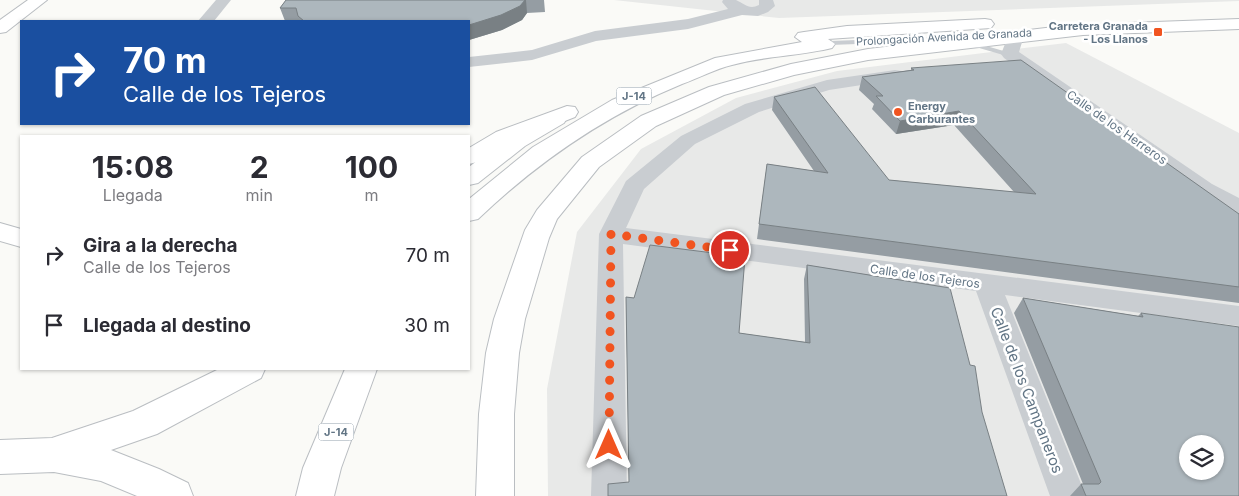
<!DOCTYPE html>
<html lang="es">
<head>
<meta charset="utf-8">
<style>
  body { margin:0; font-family:Inter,sans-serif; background:#f7f7f7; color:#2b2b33; height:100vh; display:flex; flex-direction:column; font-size:19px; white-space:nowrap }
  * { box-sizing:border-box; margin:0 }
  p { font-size:16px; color:#7c7c81 }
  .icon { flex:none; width:28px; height:28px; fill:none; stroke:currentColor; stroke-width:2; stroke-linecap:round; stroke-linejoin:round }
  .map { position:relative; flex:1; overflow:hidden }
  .sheet { position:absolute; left:20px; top:135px; width:450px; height:235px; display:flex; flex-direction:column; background:#fff; border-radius:0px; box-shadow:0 1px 4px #0004 }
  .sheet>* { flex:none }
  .guide { position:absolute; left:20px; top:20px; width:450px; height:105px; border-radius:0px; box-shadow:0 1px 4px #0004; background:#1a4fa0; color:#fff; overflow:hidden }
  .controls { position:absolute; left:1179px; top:435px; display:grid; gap:10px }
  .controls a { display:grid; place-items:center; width:45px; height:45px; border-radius:50%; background:#fff; box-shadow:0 1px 4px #0004; font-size:25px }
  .pin { position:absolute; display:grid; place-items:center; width:42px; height:42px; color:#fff; margin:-21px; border:2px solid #fff; border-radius:50%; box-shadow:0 1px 5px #0007 }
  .me { position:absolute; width:55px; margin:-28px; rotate:0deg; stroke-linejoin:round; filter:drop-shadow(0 0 4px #0008) }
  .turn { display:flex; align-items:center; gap:18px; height:105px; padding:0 20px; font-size:22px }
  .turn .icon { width:65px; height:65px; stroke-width:2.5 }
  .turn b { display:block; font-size:35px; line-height:42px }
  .eta { display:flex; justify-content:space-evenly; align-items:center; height:85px; text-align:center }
  .eta b { font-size:30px; font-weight:700; line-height:35px }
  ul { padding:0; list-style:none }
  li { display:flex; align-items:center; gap:15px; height:70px; padding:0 20px }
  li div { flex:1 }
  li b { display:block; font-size:19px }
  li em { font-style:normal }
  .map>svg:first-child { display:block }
</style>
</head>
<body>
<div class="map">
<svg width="1239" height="496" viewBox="0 0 1239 496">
  <rect width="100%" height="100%" fill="#fafaf7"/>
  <g fill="#e8e9e8" fill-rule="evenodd">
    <path d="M 614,0 L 1239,0 L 1239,1 L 779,18 Z"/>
    <path d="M 1066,43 L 1239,133 L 1239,496 L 548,496 L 547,389 L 577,232 L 641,149 L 736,98 L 837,71 ZM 1188,444 L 1215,444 L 1215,471 L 1188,471 Z"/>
  </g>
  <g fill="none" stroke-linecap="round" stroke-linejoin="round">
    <g stroke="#babec2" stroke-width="2">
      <g id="primary">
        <path d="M 985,19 L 991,20 L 994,24 L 991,28 L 828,39 L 835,44 L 832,48 C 799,56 765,56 732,65 C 715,69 699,78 682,84 C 604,116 539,161 478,219 L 469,221 L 469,199 L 533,147 L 612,100 L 715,58 L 802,42 L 795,37 L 798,33 L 804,32 L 847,26 Z"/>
        <path d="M 1239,19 L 1239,29 L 1083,35 L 868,60 L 794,75 L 724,95 L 656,126 L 599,167 L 557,219 L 549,238 L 525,319 L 519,353 L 514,414 L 514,496 L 476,496 L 479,414 L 486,353 L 494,319 L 525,230 L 537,210 L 582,157 L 641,116 L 709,87 L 791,64 L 868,49 L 1071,25 Z"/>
        <path d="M 556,112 L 564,113 L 567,118 L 564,123 L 525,146 L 478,183 L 469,185 L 469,167 C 493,148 526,119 556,112 Z"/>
        <path d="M 219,369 L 265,369 L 261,378 L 157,434 L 111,450 L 159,469 L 188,483 L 193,496 L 137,496 L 101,481 L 54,472 L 0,474 L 0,440 L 52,438 L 133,411 Z"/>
        <path d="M 345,369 L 377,369 L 341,468 L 334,496 L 296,496 L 303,468 Z"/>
      </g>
    </g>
    <g stroke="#b9bdc1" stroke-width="2">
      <g id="highway">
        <path d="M 28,0 L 47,0 L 6,32 L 0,33 L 0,20 Z"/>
        <path d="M 567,106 L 575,107 L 578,112 L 575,117 L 512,142 L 477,162 L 469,164 L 469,148 L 496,132 Z"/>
        <path d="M 0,223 L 21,229 L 21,247 L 0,241 Z"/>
      </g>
    </g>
    <path fill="#c9cdd1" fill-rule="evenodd" d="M 939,37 L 969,41 L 1014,54 L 1010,57 L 969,45 L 939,41 L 830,45 L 826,43 L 830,41 Z"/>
    <g fill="#c9cdd1" fill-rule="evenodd">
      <path d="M 216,0 L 231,0 L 214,21 L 198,21 Z"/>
      <path d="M 723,0 C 726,0 733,0 736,0 C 745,4 749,10 759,5 L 759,0 L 773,0 L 775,6 L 768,12 L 758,16 L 742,15 L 688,29 L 596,41 L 532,60 L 469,67 L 469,57 L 532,50 L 595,31 L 688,19 L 728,9 L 722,2 Z"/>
      <path d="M 1015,34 L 1023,39 L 1019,52 L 1212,184 L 1239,198 L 1239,215 L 1231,213 L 1196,194 L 1004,58 L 1001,54 L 1007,39 Z"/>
      <path d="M 895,70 L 901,71 L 904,75 L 901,79 L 829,90 L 759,112 L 695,144 L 644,189 L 626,228 L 1239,306 L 1239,326 L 1005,295 L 1086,496 L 1050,496 L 976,291 L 623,244 L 627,496 L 591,496 L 599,234 L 626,181 L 681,136 L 745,104 L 827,80 Z"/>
    </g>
    <use href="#primary" fill="#fff" fill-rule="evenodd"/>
    <use href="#highway" fill="#fff" fill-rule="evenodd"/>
  </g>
  <g fill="#959da3">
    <path d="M 286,0 L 544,0 L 545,12 L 527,13 L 522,20 L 502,30 L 469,40 L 469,21 L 285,21 L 280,8 Z"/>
    <path d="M 911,68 L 1239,214 L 1239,303 L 757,239 L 767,164 L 814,171 L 772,110 L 774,97 L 889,180 L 1014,192 L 954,125 L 896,134 L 872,109 L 874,104 L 859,90 L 862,77 L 911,70 Z"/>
    <path d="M 807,265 L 950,288 L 629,482 L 626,297 L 634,298 L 739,333 L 805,342 L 804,279 Z"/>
    <path d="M 1023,298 L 1138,316 L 1141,313 L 1239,496 L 1070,496 L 1081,484 L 1083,484 L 1014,313 Z"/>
  </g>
  <g fill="#798084">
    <path d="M 525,0 L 526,0 L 527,13 L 522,20 L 502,30 L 469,40 L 469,25 Z"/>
    <path d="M 959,111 L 954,125 L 896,134 L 900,121 Z"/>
  </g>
  <g fill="#adb7bd" stroke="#798084" fill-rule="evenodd">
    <path d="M 286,0 L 525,0 L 520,6 L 501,15 L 469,25 L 469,21 L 304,21 L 298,16 L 296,8 L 280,8 Z"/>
    <path d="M 1021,60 L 1239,214 L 1239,287 L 759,224 L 767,164 L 828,173 L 774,97 L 815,87 L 889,180 L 1036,194 L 959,111 L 900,121 L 876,96 L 883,96 L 862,77 L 914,70 L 911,68 Z"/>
    <path d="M 650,245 L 745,257 L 739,333 L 810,343 L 807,265 L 950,288 L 970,365 L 975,366 L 982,412 L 1007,496 L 608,496 L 608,484 L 629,482 L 626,297 L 634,298 Z"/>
    <path d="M 1023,298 L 1143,317 L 1141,313 L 1239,327 L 1239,496 L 1086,496 L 1081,484 L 1099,484 L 1101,482 ZM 1188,444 L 1215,444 L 1215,471 L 1188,471 Z"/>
  </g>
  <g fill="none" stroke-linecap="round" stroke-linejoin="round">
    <path stroke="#f15420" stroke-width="9" stroke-dasharray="0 16.2" d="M 609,445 L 611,234 L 730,250"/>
  </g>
  <g fill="#f15420" stroke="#fff" stroke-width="2">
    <rect x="1153" y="27" width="10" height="10" rx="2.5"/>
    <circle cx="898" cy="112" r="5"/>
  </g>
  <g text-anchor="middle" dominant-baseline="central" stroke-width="5" stroke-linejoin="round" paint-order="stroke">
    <g font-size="11" font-weight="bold" fill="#627585" stroke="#fff" text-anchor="end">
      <text x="1148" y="26">Carretera Granada<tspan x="1148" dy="13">- Los Llanos</tspan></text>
      <text x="908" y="106" text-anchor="start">Energy<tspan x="908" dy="13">Carburantes</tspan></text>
    </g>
    <g font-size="11" fill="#627585" stroke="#fff">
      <text transform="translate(944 37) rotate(-3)">Prolongación Avenida de Granada</text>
    </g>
    <g fill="#fff" stroke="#919eaa" stroke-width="1">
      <rect x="616.5" y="87.5" width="35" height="17" rx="4"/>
      <rect x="318.5" y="423.5" width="35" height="17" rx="4"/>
    </g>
    <g font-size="11" font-weight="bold" fill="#627585">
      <text x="634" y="96">J-14</text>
      <text x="336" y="432">J-14</text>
    </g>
    <g font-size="12" fill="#627585" stroke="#fff">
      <text transform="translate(1117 127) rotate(35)">Calle de los Herreros</text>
      <text transform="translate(925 276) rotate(8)">Calle de los Tejeros</text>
    </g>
    <g font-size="15" fill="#627585" stroke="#fff">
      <text transform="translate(1027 390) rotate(69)">Calle de los Campaneros</text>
    </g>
  </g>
</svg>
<div class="controls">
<a><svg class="icon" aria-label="layers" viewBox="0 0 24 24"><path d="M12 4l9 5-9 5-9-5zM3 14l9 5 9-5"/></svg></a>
</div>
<div class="pin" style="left:730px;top:250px;background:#d93025"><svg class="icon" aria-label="arrive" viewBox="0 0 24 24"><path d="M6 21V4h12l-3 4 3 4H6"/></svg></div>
<svg class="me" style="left:609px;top:445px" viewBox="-20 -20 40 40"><path d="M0-17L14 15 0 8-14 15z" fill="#f15420" stroke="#fff" stroke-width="4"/></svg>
<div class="guide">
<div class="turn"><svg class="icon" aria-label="right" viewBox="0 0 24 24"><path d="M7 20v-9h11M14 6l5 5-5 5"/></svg><div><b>70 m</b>Calle de los Tejeros</div></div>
</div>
<section class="sheet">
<div class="eta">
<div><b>15:08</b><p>Llegada</p></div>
<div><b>2</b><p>min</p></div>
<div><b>100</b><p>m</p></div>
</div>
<ul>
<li><svg class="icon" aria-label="right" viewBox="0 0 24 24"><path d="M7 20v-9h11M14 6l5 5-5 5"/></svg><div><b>Gira a la derecha</b><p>Calle de los Tejeros</p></div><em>70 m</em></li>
<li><svg class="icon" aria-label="arrive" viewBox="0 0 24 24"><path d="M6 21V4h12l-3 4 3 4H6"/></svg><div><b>Llegada al destino</b></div><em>30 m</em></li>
</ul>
</section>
</div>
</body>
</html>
